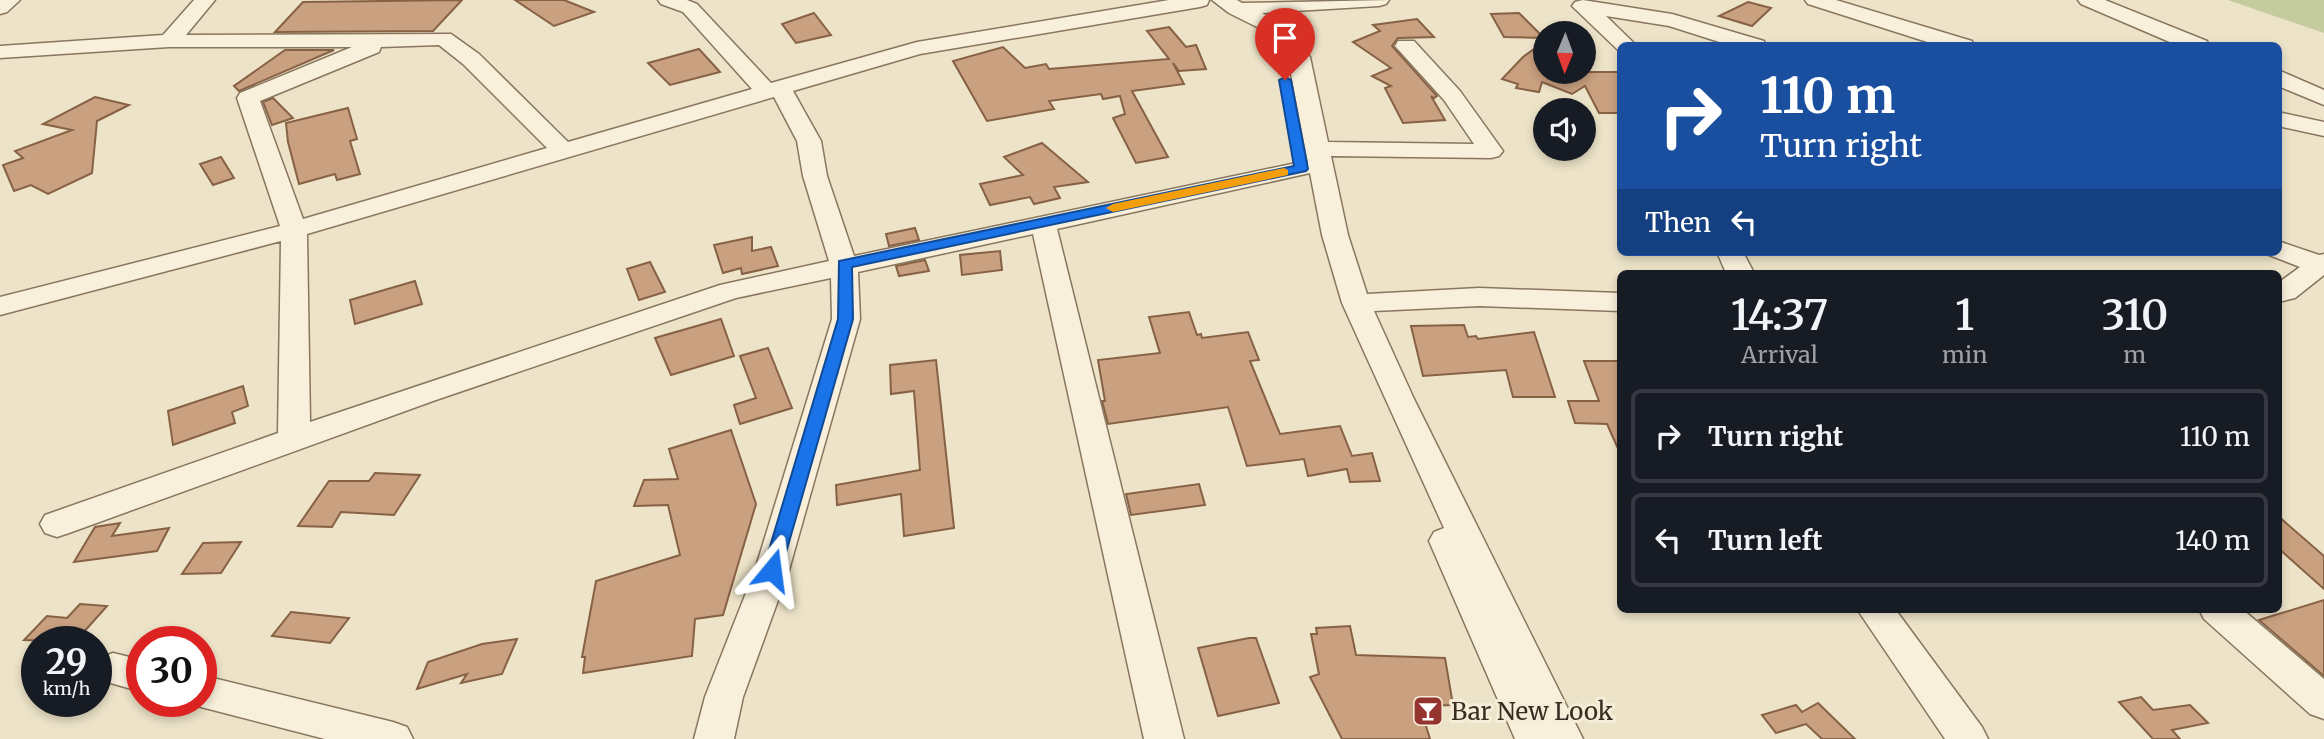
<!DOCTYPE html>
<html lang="en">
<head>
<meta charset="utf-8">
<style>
  body { margin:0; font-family:Merriweather,serif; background:#242831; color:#f1f3f6; height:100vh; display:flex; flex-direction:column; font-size:26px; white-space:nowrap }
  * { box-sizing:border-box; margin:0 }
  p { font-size:23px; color:#9ea1a6 }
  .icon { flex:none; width:38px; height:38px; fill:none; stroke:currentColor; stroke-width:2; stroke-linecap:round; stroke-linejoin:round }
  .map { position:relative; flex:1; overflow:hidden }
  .side { position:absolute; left:1617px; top:270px; width:665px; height:343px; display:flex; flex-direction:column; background:#171b24; border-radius:10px; box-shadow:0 4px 10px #0003 }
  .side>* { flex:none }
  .banner { position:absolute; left:1617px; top:42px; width:665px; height:214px; border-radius:10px; box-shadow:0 4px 10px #0003; background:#1a4fa0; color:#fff; overflow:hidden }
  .needle { width:46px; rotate:181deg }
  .tools { position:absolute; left:1533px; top:21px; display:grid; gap:14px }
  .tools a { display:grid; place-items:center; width:63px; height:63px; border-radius:50%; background:#171b24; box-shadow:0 4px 10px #0003; font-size:35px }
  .speed { position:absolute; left:21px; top:626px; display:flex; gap:14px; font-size:35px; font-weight:700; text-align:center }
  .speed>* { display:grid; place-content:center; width:91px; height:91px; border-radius:50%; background:#171b24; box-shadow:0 4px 10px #0003; line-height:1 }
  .speed small { font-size:18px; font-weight:400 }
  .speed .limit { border:10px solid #d22; background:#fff; color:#111 }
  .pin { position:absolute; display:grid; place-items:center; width:60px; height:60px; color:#fff; margin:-72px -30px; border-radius:50% 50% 50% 0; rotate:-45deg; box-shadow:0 0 7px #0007 }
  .pin .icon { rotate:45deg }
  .me { position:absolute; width:77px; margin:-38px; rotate:16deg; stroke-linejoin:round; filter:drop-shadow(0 0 5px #0008) }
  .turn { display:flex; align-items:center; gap:24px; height:147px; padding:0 28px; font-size:32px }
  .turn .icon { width:91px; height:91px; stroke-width:2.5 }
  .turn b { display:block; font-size:49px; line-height:60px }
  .then { display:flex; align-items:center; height:66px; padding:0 28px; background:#0003; gap:14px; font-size:26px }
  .eta { display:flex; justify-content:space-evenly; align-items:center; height:119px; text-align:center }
  .eta b { font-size:42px; font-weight:600; line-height:49px }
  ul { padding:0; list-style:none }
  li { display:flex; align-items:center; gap:21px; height:94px; margin:0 14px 10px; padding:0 14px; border:4px solid #363941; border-radius:10px }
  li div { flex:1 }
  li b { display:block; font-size:26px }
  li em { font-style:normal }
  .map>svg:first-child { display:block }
</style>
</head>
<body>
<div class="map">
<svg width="2324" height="739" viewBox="0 0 2324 739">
  <rect width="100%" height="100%" fill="#ede3c8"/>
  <path fill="#c4cb9c" d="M 2228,0 L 2324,0 L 2324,33 Z"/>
  <g fill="#c9a180" stroke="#876144" stroke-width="2">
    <path d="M 462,0 L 433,31 L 275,32 L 303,2 Z"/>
    <path d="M 515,0 L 564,0 L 594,12 L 554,26 Z"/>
    <path d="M 1748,2 L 1771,8 L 1752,26 L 1719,16 Z"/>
    <path d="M 814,13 L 831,35 L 796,43 L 782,24 Z"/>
    <path d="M 1519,13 L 1544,38 L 1504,37 L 1491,14 Z"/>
    <path d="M 1417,19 L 1434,37 L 1398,38 L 1392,46 L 1437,96 L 1434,98 L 1431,96 L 1445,120 L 1403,123 L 1385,88 L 1391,86 L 1372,76 L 1391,68 L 1353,42 L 1380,31 L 1373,25 Z"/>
    <path d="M 1169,27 L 1186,47 L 1196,45 L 1206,69 L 1179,71 L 1173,63 L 1184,84 L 1132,91 L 1168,157 L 1136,163 L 1113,118 L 1125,114 L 1120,96 L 1103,99 L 1101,94 L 1049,101 L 1054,109 L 987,121 L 953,61 L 1003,47 L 1025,68 L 1046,64 L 1049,69 L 1169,59 L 1147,31 Z"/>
    <path d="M 1545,41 L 1545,72 L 1620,72 L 1620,113 L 1599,113 L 1585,86 L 1572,94 L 1542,82 L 1539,92 L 1516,88 L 1518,84 L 1502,79 L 1523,57 Z"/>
    <path d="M 699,49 L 720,72 L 670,85 L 648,63 Z"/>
    <path d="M 285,50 L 334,50 L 239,91 L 234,86 Z"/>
    <path d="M 95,97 L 129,105 L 97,121 L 92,173 L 48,194 L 31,185 L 14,191 L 3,165 L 23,158 L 15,151 L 72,130 L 43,124 Z"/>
    <path d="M 273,98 L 293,118 L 272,125 L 263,102 Z"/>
    <path d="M 348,108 L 357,139 L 350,141 L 360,174 L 337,180 L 335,174 L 299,184 L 288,142 L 286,123 Z"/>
    <path d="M 1042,143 L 1088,182 L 1054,187 L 1060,198 L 1034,204 L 1030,197 L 990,205 L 980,184 L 1023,175 L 1004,157 Z"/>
    <path d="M 221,157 L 234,178 L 213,185 L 200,164 Z"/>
    <path d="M 915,228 L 919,240 L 889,246 L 886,234 Z"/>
    <path d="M 752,237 L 752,251 L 771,247 L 778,266 L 742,274 L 741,268 L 723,273 L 714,245 Z"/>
    <path d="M 1000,251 L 1002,270 L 962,275 L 960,255 Z"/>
    <path d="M 925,260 L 929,271 L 899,276 L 896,266 Z"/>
    <path d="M 650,262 L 665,292 L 639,300 L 627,269 Z"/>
    <path d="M 415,281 L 422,304 L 355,324 L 350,300 Z"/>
    <path d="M 1189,312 L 1197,335 L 1201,334 L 1202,338 L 1248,332 L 1259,360 L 1250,361 L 1280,434 L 1340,426 L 1352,456 L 1372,453 L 1380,481 L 1350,482 L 1347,469 L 1308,476 L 1304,459 L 1247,466 L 1228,407 L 1108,424 L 1102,401 L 1105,401 L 1098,360 L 1160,353 L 1149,317 Z"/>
    <path d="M 721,319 L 734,356 L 671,375 L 655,338 Z"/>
    <path d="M 1464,325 L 1468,337 L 1476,336 L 1478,339 L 1534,332 L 1555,397 L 1513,397 L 1506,370 L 1423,376 L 1411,326 Z"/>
    <path d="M 768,348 L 792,408 L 740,424 L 734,405 L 756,398 L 740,356 Z"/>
    <path d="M 936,360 L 954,528 L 904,536 L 901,494 L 837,505 L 836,485 L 920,470 L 914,391 L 891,394 L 890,365 Z"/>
    <path d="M 1584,361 L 1620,361 L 1620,453 L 1607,424 L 1575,423 L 1568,401 L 1599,401 Z"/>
    <path d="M 243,386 L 248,406 L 232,412 L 235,423 L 173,445 L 168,411 Z"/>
    <path d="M 731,430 L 756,504 L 723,615 L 695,619 L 692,656 L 583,673 L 585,657 L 582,657 L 596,581 L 680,555 L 668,505 L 634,506 L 644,480 L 678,479 L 669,449 Z"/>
    <path d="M 375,473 L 420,475 L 394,515 L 341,512 L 332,527 L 298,526 L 329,481 L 369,481 Z"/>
    <path d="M 1199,484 L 1205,505 L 1131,515 L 1126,494 Z"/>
    <path d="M 2278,516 L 2324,556 L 2324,589 L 2278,548 Z"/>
    <path d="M 120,523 L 112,536 L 169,528 L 157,551 L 74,562 L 95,527 Z"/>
    <path d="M 241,542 L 221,573 L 182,574 L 203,543 Z"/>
    <path d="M 2324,600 L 2324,676 L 2259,620 Z"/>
    <path d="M 80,604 L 107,606 L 75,642 L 24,640 L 47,616 L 67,618 Z"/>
    <path d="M 291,612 L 349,618 L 330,643 L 272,636 Z"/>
    <path d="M 1350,626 L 1356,655 L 1445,658 L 1453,705 L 1420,706 L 1430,739 L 1342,739 L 1310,677 L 1319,674 L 1311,634 L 1317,634 L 1316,628 Z"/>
    <path d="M 1249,638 L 1256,638 L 1279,703 L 1218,716 L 1198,648 Z"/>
    <path d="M 517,639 L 502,674 L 461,683 L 467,674 L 417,689 L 428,662 L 482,644 Z"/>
    <path d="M 2141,697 L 2153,710 L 2190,705 L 2208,723 L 2172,730 L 2180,739 L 2153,739 L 2119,702 Z"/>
    <path d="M 1818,703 L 1855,739 L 1822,739 L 1806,724 L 1776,733 L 1762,715 L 1796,705 L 1802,712 Z"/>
  </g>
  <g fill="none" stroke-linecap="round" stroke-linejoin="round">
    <g stroke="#88765e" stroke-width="3">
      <g id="street">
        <path d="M 0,0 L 20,0 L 7,12 L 0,14 Z"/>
        <path d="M 194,0 L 215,0 L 186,35 L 451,34 L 479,54 L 568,142 L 752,89 L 683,12 L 661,4 L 658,0 L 687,0 L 697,4 L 771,83 L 917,42 L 1169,0 L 1209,0 L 1207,5 L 1200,7 L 920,54 L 793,91 L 821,141 L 827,176 L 854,256 L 1301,162 L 1308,163 L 1288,58 L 1265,31 L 1229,13 L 1212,0 L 1237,0 L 1242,3 L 1389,0 L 1386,4 L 1379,6 L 1262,13 L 1279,23 L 1310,57 L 1328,142 L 1474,144 L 1444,100 L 1395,46 L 1398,41 L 1414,41 L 1460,91 L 1503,151 L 1499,156 L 1491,158 L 1331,156 L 1348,235 L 1367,294 L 1479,288 L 1620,293 L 1620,311 L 1479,306 L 1374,311 L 1414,399 L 1583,739 L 1515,739 L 1429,541 L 1434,532 L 1444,528 L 1342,303 L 1322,235 L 1310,173 L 1057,229 L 1184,739 L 1144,739 L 1033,234 L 858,272 L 860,319 L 789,570 L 743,697 L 734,739 L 694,739 L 705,697 L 755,570 L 832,319 L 831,278 L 736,298 L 433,401 L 69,533 L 57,537 L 45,533 L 40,524 L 45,515 L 278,433 L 281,241 L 0,315 L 0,297 L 280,226 L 237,98 L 240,93 L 352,47 L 169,47 L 0,58 L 0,46 L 163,35 ZM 439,45 L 463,64 L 547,148 L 303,219 L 260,101 L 379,52 L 381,47 ZM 774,97 L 797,141 L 803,176 L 829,261 L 720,285 L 310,422 L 307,234 Z"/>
        <path d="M 1583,0 L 1672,14 L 1764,41 L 1766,46 L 1732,46 L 1669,26 L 1606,16 L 1637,46 L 1620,46 L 1619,51 L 1572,6 L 1575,2 Z"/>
        <path d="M 1805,0 L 1836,0 L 1972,41 L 1974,46 L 1940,46 L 1808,4 Z"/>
        <path d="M 2078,0 L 2105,0 L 2207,41 L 2209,46 L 2179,46 L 2081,4 Z"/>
        <path d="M 2278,70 L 2324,90 L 2324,105 L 2278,86 Z"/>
        <path d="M 2278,112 L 2324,122 L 2324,136 L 2278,126 Z"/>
        <path d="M 2278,241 L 2319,255 L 2324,254 L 2324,275 L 2295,298 L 2278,302 L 2278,283 L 2300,267 L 2269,255 L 2267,252 L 2278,252 Z"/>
        <path d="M 1717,252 L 1743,252 L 1754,273 L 1726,273 Z"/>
        <path d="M 1857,609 L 1895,609 L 1982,727 L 1988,739 L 1945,739 Z"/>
        <path d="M 2199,609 L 2242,609 L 2324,679 L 2324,719 L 2310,714 L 2204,619 Z"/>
        <path d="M 113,653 L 142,660 L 142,692 L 100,680 L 96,673 L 100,658 Z"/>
        <path d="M 201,675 L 393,722 L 407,727 L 413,739 L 325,739 L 201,707 L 187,702 L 201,702 Z"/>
      </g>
    </g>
    <use href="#street" fill="#f8f0db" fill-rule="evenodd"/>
  </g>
  <path fill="#1a73e8" stroke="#114b97" stroke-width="2" d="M 1285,77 L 1291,80 L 1308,169 L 1306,171 L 852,267 L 853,319 L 781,570 L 779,575 L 772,578 L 765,575 L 763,570 L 838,319 L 839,261 L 1294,166 L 1279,80 Z"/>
  <path fill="#f59e0b" d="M 1284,168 L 1288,170 L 1288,175 L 1113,212 L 1106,208 L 1113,204 Z"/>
  <defs>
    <g id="bar-square" transform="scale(1.575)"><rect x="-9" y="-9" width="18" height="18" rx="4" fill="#953330" stroke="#f5edd7"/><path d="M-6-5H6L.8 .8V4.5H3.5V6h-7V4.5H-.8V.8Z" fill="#fff"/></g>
  </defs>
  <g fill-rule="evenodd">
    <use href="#bar-square" x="1428" y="711"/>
  </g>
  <g text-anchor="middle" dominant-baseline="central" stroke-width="6" stroke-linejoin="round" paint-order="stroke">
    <g font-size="24" fill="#392d21" stroke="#f5edd7" text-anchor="start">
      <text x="1451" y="711">Bar New Look</text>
    </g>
  </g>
</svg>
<div class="tools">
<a><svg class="needle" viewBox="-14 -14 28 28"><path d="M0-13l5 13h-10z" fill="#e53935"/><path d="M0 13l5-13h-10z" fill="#9ea1a6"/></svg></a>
<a><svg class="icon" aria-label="sound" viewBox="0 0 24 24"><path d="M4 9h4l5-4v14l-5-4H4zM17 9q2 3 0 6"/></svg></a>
</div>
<div class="speed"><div>29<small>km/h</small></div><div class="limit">30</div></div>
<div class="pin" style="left:1285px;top:80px;background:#d93025"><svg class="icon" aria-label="arrive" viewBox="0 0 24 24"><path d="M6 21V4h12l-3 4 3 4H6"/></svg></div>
<svg class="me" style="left:772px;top:570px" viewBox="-20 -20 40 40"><path d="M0-17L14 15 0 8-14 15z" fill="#1a73e8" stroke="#fff" stroke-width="4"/></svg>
<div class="banner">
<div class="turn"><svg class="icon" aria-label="right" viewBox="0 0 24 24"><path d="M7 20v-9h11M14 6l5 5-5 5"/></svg><div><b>110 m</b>Turn right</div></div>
<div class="then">Then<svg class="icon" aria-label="left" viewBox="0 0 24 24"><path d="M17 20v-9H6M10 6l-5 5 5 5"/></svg></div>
</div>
<section class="side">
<div class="eta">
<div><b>14:37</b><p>Arrival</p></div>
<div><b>1</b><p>min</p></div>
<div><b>310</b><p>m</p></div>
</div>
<ul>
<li><svg class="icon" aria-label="right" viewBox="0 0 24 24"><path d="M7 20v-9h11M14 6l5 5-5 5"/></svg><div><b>Turn right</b></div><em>110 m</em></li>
<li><svg class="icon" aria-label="left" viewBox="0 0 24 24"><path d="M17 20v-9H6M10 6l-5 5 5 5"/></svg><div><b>Turn left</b></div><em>140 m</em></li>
</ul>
</section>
</div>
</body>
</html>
